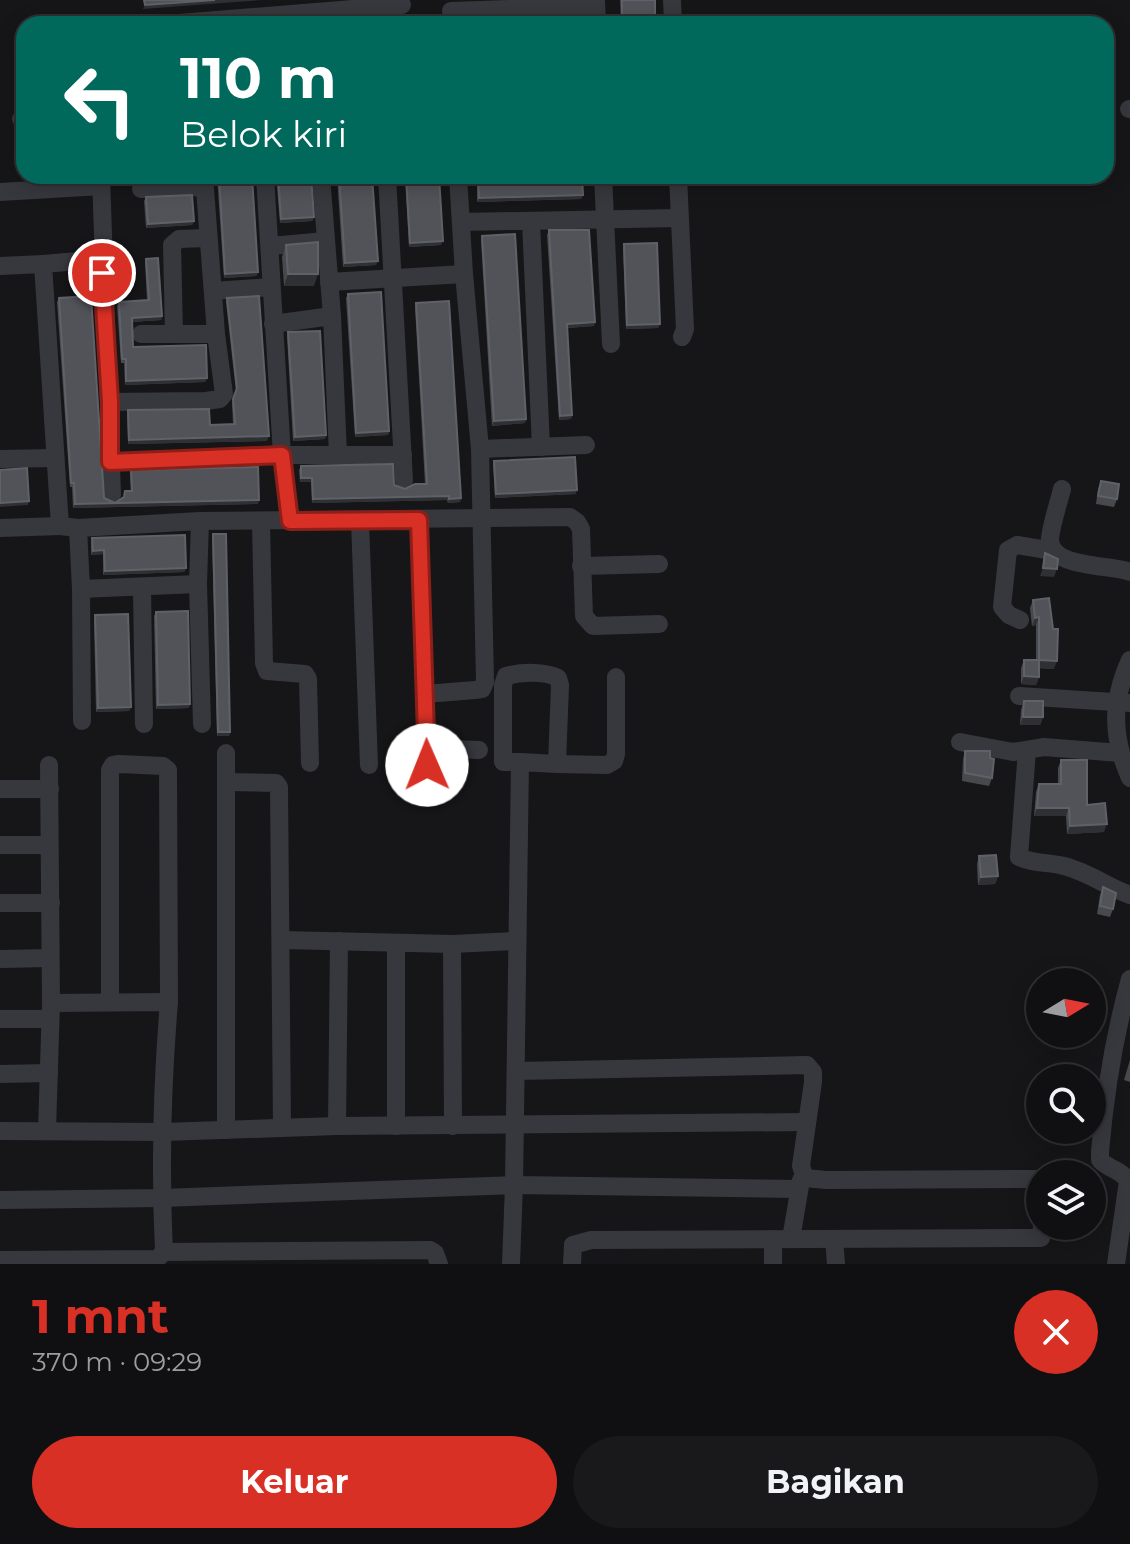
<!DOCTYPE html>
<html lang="id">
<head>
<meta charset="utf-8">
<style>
  body { margin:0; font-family:Montserrat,sans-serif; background:#19191b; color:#f1f3f6; height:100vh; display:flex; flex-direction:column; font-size:30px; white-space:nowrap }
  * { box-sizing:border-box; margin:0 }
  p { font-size:26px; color:#9c9d9f }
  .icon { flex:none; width:44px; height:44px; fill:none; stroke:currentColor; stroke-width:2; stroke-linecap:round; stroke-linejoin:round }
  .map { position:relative; height:1264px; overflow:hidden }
  .details { display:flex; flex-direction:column; background:#101012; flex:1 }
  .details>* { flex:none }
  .top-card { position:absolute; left:16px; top:16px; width:1098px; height:168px; border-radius:24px; box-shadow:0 4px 20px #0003,0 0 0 2px #303032; background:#00695c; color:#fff; overflow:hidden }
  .needle { width:52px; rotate:80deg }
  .fabs { position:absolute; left:1026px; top:968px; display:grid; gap:16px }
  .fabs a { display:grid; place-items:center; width:80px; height:80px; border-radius:50%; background:#101012; box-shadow:0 4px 20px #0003,0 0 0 2px #303032; font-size:40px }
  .pin { position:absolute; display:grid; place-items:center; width:68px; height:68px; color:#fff; margin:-34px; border:4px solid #fff; border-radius:50%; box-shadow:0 2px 8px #0007 }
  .me { position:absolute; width:88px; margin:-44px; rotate:359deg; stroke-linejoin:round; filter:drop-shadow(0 0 6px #0008) }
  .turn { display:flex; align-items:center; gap:28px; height:168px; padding:0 32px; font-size:36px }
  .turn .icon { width:104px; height:104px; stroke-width:2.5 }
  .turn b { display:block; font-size:56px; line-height:68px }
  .round { display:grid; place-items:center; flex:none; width:84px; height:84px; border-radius:42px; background:#19191b }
  .head { display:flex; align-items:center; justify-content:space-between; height:136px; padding:0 32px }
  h1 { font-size:48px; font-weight:700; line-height:60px; color:#d93025 }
  .button { display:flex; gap:16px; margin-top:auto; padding:16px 32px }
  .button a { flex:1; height:92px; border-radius:48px; background:#d93025; color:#fff; font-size:32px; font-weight:700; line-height:92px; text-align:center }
  .button a+a { background:#19191b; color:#f1f3f6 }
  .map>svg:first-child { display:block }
</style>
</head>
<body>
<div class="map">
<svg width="1130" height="1264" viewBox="0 0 1130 1264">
  <rect width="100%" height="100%" fill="#161618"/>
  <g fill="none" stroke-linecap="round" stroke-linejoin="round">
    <g stroke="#37383d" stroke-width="18">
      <path d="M 596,0 L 597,24"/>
      <path d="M 672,0 L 673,24"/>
      <path d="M 451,11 L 596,6"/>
      <path d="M 167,24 L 402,5"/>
      <path d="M 1129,109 L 1130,109"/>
      <path d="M 21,119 L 24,119"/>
      <path d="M 101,176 L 112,495"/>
      <path d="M 265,176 L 282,455 L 290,521"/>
      <path d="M 321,176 L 332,316 L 338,455"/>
      <path d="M 387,176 L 404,481"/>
      <path d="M 603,176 L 611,344"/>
      <path d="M 678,176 L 685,329 L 682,337"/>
      <path d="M 141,189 L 204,187"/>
      <path d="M 0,192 L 101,186"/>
      <path d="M 531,221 L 541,447"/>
      <path d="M 461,222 L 679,218"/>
      <path d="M 271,246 L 325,241"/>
      <path d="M 102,259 L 43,264 L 60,526 L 78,528 L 200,521 L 570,517 L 577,522 L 581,529 L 584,616 L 593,626 L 659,624"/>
      <path d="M 0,266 L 43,264"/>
      <path d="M 329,282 L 464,274"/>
      <path d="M 213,291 L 271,287"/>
      <path d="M 273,324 L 332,316"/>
      <path d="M 141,334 L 216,334"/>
      <path d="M 174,334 L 172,245 L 179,239 L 208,238"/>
      <path d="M 110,402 L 206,401 L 220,399 L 224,394 L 216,334 L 204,176"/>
      <path d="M 480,449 L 586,445"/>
      <path d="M 0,459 L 54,458"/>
      <path d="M 110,462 L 282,455 L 403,455"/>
      <path d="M 1062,489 C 1058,505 1052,522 1050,538 C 1048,569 1111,564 1130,572"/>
      <path d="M 419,520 L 427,748 L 479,750"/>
      <path d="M 200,521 L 198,584 L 202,724"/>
      <path d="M 360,521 L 369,765"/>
      <path d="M 261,523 L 264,663 L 267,671 L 305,674 L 308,679 L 310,763"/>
      <path d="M 0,528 L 60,526"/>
      <path d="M 78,528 L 81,589"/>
      <path d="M 581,566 L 659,564"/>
      <path d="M 142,588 L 144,724"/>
      <path d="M 1020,620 L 1009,615 L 1002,607 L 1008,550 L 1017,545 L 1053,551"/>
      <path d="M 1130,660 C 1111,702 1112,737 1130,778"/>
      <path d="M 425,694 L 475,690 L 482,689 L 485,682 L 480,449 L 464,274 L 458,176"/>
      <path d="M 1019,696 L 1130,703"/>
      <path d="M 82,721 L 81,589 L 198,584"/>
      <path d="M 960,742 L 1013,752 L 1044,747 L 1120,753"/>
      <path d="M 1027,750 L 1019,857 C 1033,864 1049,862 1064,866 C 1088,872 1108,887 1130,895"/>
      <path d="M 226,753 L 226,1130"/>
      <path d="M 520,762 L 557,764 L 560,685 L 558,678 C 545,671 521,672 506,676 L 503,685 L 503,762 L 520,762 L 514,1185 L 799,1189"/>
      <path d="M 557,764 L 607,765 L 614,761 L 616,754 L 616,677"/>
      <path d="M 226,782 L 276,783 L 279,787 L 282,1128"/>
      <path d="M 0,789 L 50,789"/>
      <path d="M 0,845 L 48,845"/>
      <path d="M 0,903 L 51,903"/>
      <path d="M 282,940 L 452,944 L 517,941"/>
      <path d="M 452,944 L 453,1126"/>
      <path d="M 0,959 L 50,958"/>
      <path d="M 110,1002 L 110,770 L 113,765 L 119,764 L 163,766 L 168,770 L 169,1002"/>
      <path d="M 0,1019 L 49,1019"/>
      <path d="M 517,1071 L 807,1065 L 813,1072 L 813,1082 L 801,1166 L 805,1178 L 826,1180 L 1036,1179 L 1040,1182"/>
      <path d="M 0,1074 L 49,1073"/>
      <path d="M 337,1126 L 339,941"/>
      <path d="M 396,1126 L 396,943"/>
      <path d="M 47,1130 L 51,1003 L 49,765"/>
      <path d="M 0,1131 L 164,1132 L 337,1126 L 807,1122"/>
      <path d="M 0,1200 L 162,1198 L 514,1185 L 511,1264"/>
      <path d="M 773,1239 L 773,1264"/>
      <path d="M 791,1239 L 801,1180"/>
      <path d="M 834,1239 L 836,1264"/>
      <path d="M 164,1252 L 430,1250 L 435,1253 L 439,1264"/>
      <path d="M 0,1260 L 157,1259 L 164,1252 C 160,1169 162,1085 169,1002 L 51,1003"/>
      <path d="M 572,1264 L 573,1245 L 591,1240 L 1041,1238 L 1042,1226"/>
      <path d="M 1116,1264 L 1128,1181 C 1122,1170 1108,1169 1100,1160 L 1100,1152 C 1105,1093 1114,1036 1130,979"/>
    </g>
  </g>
  <g fill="#47494d">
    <path d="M 620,0 L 655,0 L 655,24 L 621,24 Z"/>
    <path d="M 217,176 L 252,176 L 258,272 L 256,276 L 224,278 Z"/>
    <path d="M 276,176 L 311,176 L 314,217 L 312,221 L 280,223 Z"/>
    <path d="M 337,176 L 372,176 L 376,265 L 343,267 Z"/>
    <path d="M 405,176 L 439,176 L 441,245 L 409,247 Z"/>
    <path d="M 477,176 L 582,176 L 583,195 L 581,199 L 477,202 Z"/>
    <path d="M 146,197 L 194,221 L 192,225 L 146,228 L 144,201 Z"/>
    <path d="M 549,230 L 595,322 L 594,326 L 567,328 L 572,415 L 571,419 L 559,420 L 547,235 Z"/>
    <path d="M 482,236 L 526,419 L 525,423 L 492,426 L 481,240 Z"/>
    <path d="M 624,244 L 660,324 L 658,328 L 626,329 L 623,248 Z"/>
    <path d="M 286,245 L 314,286 L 284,286 L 282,257 Z"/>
    <path d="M 146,259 L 162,316 L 161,320 L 132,322 L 133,347 L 207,378 L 205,382 L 125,385 L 124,363 L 121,363 L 117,306 L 119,302 L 147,300 L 145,263 Z"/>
    <path d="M 348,294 L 389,431 L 388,435 L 355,437 L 346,298 Z"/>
    <path d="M 59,298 L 104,498 L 115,503 L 131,491 L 130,474 L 131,470 L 258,504 L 73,508 L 72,487 L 70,487 L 57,302 Z"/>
    <path d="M 227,298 L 267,441 L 128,444 L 127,414 L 128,410 L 210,425 L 233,424 L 232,403 L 236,392 L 226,302 Z"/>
    <path d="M 416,303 L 461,498 L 460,502 L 448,503 L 447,500 L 312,503 L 311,482 L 300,482 L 299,470 L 301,466 L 394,485 L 405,489 L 425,484 L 415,307 Z"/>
    <path d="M 288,332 L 326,435 L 325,439 L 293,441 L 287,336 Z"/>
    <path d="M 494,461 L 576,494 L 495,498 L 493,465 Z"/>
    <path d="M 1101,481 L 1117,499 L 1114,507 L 1096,504 L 1098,489 Z"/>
    <path d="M 213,534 L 230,732 L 229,736 L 217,736 L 212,538 Z"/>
    <path d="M 92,538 L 186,568 L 184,572 L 103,575 L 103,554 L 91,555 L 91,542 Z"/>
    <path d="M 1033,600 L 1054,669 L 1039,668 L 1039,677 L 1036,685 L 1021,684 L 1021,668 L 1024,660 L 1036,660 L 1036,625 L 1032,626 L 1030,608 Z"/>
    <path d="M 156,612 L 189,708 L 156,709 L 154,616 Z"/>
    <path d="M 95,615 L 131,707 L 129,711 L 96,712 L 94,619 Z"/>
    <path d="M 1024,701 L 1043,717 L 1040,725 L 1020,725 L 1021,710 Z"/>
    <path d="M 965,751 L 990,758 L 992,778 L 989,786 L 962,781 L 963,759 Z"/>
    <path d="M 1061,760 L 1087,805 L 1104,832 L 1067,834 L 1066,816 L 1034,816 L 1036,792 L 1039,784 L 1058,784 L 1058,768 Z"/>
    <path d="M 979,856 L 998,876 L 995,884 L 978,885 L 977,864 Z"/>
    <path d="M 1103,887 L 1113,909 L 1110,917 L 1097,914 L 1100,895 Z"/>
    <path d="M 1130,1060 L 1130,1082 L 1124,1080 Z"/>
  </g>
  <g fill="#2f3033">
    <path d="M 215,0 L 261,0 L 143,9 L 145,5 Z"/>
    <path d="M 627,176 L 660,176 L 659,178 L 626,179 Z"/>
    <path d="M 583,195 L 581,199 L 477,202 L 479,198 Z"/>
    <path d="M 314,217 L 312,221 L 280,223 L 281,219 Z"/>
    <path d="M 194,221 L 192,225 L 146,228 L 148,224 Z"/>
    <path d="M 443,241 L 441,245 L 409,247 L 410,243 Z"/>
    <path d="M 378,261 L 376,265 L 343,267 L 345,263 Z"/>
    <path d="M 258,272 L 256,276 L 224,278 L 225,274 Z"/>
    <path d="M 288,274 L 318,274 L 314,286 L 284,286 Z"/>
    <path d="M 162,316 L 161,320 L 130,322 L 132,318 Z"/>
    <path d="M 595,322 L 594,326 L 566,328 L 567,324 Z"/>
    <path d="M 660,324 L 658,328 L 626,329 L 627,325 Z"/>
    <path d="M 207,378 L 205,382 L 125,385 L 126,381 Z"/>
    <path d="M 572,415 L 571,419 L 559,420 L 560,416 Z"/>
    <path d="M 526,419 L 525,423 L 492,426 L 494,421 Z"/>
    <path d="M 389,431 L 388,435 L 355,437 L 356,433 Z"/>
    <path d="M 326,435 L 325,439 L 293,441 L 295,437 Z"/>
    <path d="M 269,436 L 267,441 L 128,444 L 129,440 Z"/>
    <path d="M 301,478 L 312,478 L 311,482 L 300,482 Z"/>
    <path d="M 577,490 L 576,494 L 495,498 L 496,494 Z"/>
    <path d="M 449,496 L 447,500 L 312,503 L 313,499 Z"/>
    <path d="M 461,498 L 460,502 L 448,503 L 449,499 Z"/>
    <path d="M 259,500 L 258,504 L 73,508 L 75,504 Z"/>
    <path d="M 29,501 L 28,505 L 0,507 L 0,503 Z"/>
    <path d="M 104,550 L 103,554 L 91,555 L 93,551 Z"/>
    <path d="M 186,568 L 184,572 L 103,575 L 105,571 Z"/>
    <path d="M 1043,568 L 1057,569 L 1054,577 L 1040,576 Z"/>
    <path d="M 1039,617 L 1036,625 L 1032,626 L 1035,618 Z"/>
    <path d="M 1039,660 L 1057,661 L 1054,669 L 1036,668 Z"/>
    <path d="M 1024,676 L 1039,677 L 1036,685 L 1021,684 Z"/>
    <path d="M 190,704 L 189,708 L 156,709 L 158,705 Z"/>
    <path d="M 131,707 L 129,711 L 96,712 L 98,708 Z"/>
    <path d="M 1023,717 L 1043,717 L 1040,725 L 1020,725 Z"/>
    <path d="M 218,732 L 230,732 L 229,736 L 217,736 Z"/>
    <path d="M 1037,808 L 1069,808 L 1066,816 L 1034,816 Z"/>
    <path d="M 1107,824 L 1104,832 L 1067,834 L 1070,826 Z"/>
    <path d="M 998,876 L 995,884 L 978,885 L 981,877 Z"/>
  </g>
  <g fill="#525359" stroke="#5f6168" stroke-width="2">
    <path d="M 144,0 L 215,0 L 145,5 Z"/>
    <rect x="622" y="0" width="33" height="24"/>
    <path d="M 366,16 L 367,24 L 334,24 L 333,19 Z"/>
    <path d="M 575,17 L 575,24 L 471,24 L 471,20 Z"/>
    <path d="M 219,176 L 252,176 L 258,272 L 225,274 Z"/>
    <path d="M 278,176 L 311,176 L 314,217 L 281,219 Z"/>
    <path d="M 339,176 L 372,176 L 378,261 L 345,263 Z"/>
    <path d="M 406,176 L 439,176 L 443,241 L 410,243 Z"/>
    <path d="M 478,176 L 582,176 L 583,195 L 479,198 Z"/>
    <path d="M 192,195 L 194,221 L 148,224 L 146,197 Z"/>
    <path d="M 549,230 L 589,230 L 595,322 L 567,324 L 572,415 L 560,416 Z"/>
    <path d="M 515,234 L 526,419 L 494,421 L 482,236 Z"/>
    <path d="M 318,242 L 318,274 L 288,274 L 286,245 Z"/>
    <path d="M 657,243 L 660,324 L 627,325 L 624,244 Z"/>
    <path d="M 158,258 L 162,316 L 132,318 L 133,347 L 206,345 L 207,378 L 126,381 L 126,359 L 122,359 L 119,302 L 149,300 L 146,259 Z"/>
    <path d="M 381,292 L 389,431 L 356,433 L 348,294 Z"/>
    <path d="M 91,296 L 104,498 L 115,503 L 124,497 L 125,491 L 132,491 L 131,470 L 258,467 L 259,500 L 75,504 L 74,483 L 71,483 L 59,298 Z"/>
    <path d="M 259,296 L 269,436 L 129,440 L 128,410 L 209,409 L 210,425 L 235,424 L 233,399 L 237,388 L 227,298 Z"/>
    <path d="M 449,301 L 461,498 L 449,499 L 449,496 L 313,499 L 312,478 L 301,478 L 301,466 L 393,464 L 394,485 L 405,489 L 415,484 L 427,484 L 416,303 Z"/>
    <path d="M 320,331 L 326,435 L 295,437 L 288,332 Z"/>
    <path d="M 575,457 L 577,490 L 496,494 L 494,461 Z"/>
    <path d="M 27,468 L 29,501 L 0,503 L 0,470 Z"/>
    <path d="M 1101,481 L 1119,484 L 1117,499 L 1098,496 Z"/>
    <path d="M 213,534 L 226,534 L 230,732 L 218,732 Z"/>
    <path d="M 185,535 L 186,568 L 105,571 L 104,550 L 93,551 L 92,538 Z"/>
    <path d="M 1045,553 L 1058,559 L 1057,569 L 1043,568 Z"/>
    <path d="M 1049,598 L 1053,629 L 1058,629 L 1057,661 L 1039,660 L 1039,617 L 1035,618 L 1033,600 Z"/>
    <path d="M 188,611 L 190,704 L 158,705 L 156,612 Z"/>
    <path d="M 128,614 L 131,707 L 98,708 L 95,615 Z"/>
    <path d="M 1024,660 L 1039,660 L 1039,677 L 1024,676 Z"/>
    <path d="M 1024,701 L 1043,701 L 1043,717 L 1023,717 Z"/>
    <path d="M 965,751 L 990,751 L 990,758 L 994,759 L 992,778 L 965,773 Z"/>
    <path d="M 1061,760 L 1087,760 L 1087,805 L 1105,803 L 1107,824 L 1070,826 L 1069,808 L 1037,808 L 1039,784 L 1061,784 Z"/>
    <path d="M 996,855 L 998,876 L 981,877 L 979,856 Z"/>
    <path d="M 1103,887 L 1116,893 L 1113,909 L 1100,906 Z"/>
  </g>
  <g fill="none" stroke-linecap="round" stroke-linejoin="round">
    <g stroke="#8d1f18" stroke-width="20">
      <path id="route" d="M 102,273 L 110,402 L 110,462 L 282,455 L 290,521 L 419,520 L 427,765"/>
    </g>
    <use href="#route" stroke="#d93025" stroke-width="14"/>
  </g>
</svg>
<div class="fabs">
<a><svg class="needle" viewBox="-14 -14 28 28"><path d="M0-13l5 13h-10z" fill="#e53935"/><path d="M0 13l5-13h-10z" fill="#9c9d9f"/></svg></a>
<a><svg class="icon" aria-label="search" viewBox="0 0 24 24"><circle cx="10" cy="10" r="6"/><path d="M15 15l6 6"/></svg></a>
<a><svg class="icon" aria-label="layers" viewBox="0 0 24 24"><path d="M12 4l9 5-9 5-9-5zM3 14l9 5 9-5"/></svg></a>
</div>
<div class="pin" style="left:102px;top:273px;background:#d93025"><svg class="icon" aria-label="arrive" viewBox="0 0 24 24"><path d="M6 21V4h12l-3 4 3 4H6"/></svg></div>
<svg class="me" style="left:427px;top:765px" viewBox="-20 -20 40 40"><circle r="19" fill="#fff"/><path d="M0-13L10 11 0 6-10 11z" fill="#d93025"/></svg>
<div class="top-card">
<div class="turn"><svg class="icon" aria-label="left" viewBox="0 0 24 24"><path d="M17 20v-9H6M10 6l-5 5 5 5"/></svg><div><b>110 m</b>Belok kiri</div></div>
</div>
</div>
<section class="details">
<div class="head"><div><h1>1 mnt</h1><p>370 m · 09:29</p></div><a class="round" style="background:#d93025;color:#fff"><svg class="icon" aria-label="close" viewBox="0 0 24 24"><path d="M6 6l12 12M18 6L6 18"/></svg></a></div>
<div class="button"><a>Keluar</a><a>Bagikan</a></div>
</section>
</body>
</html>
